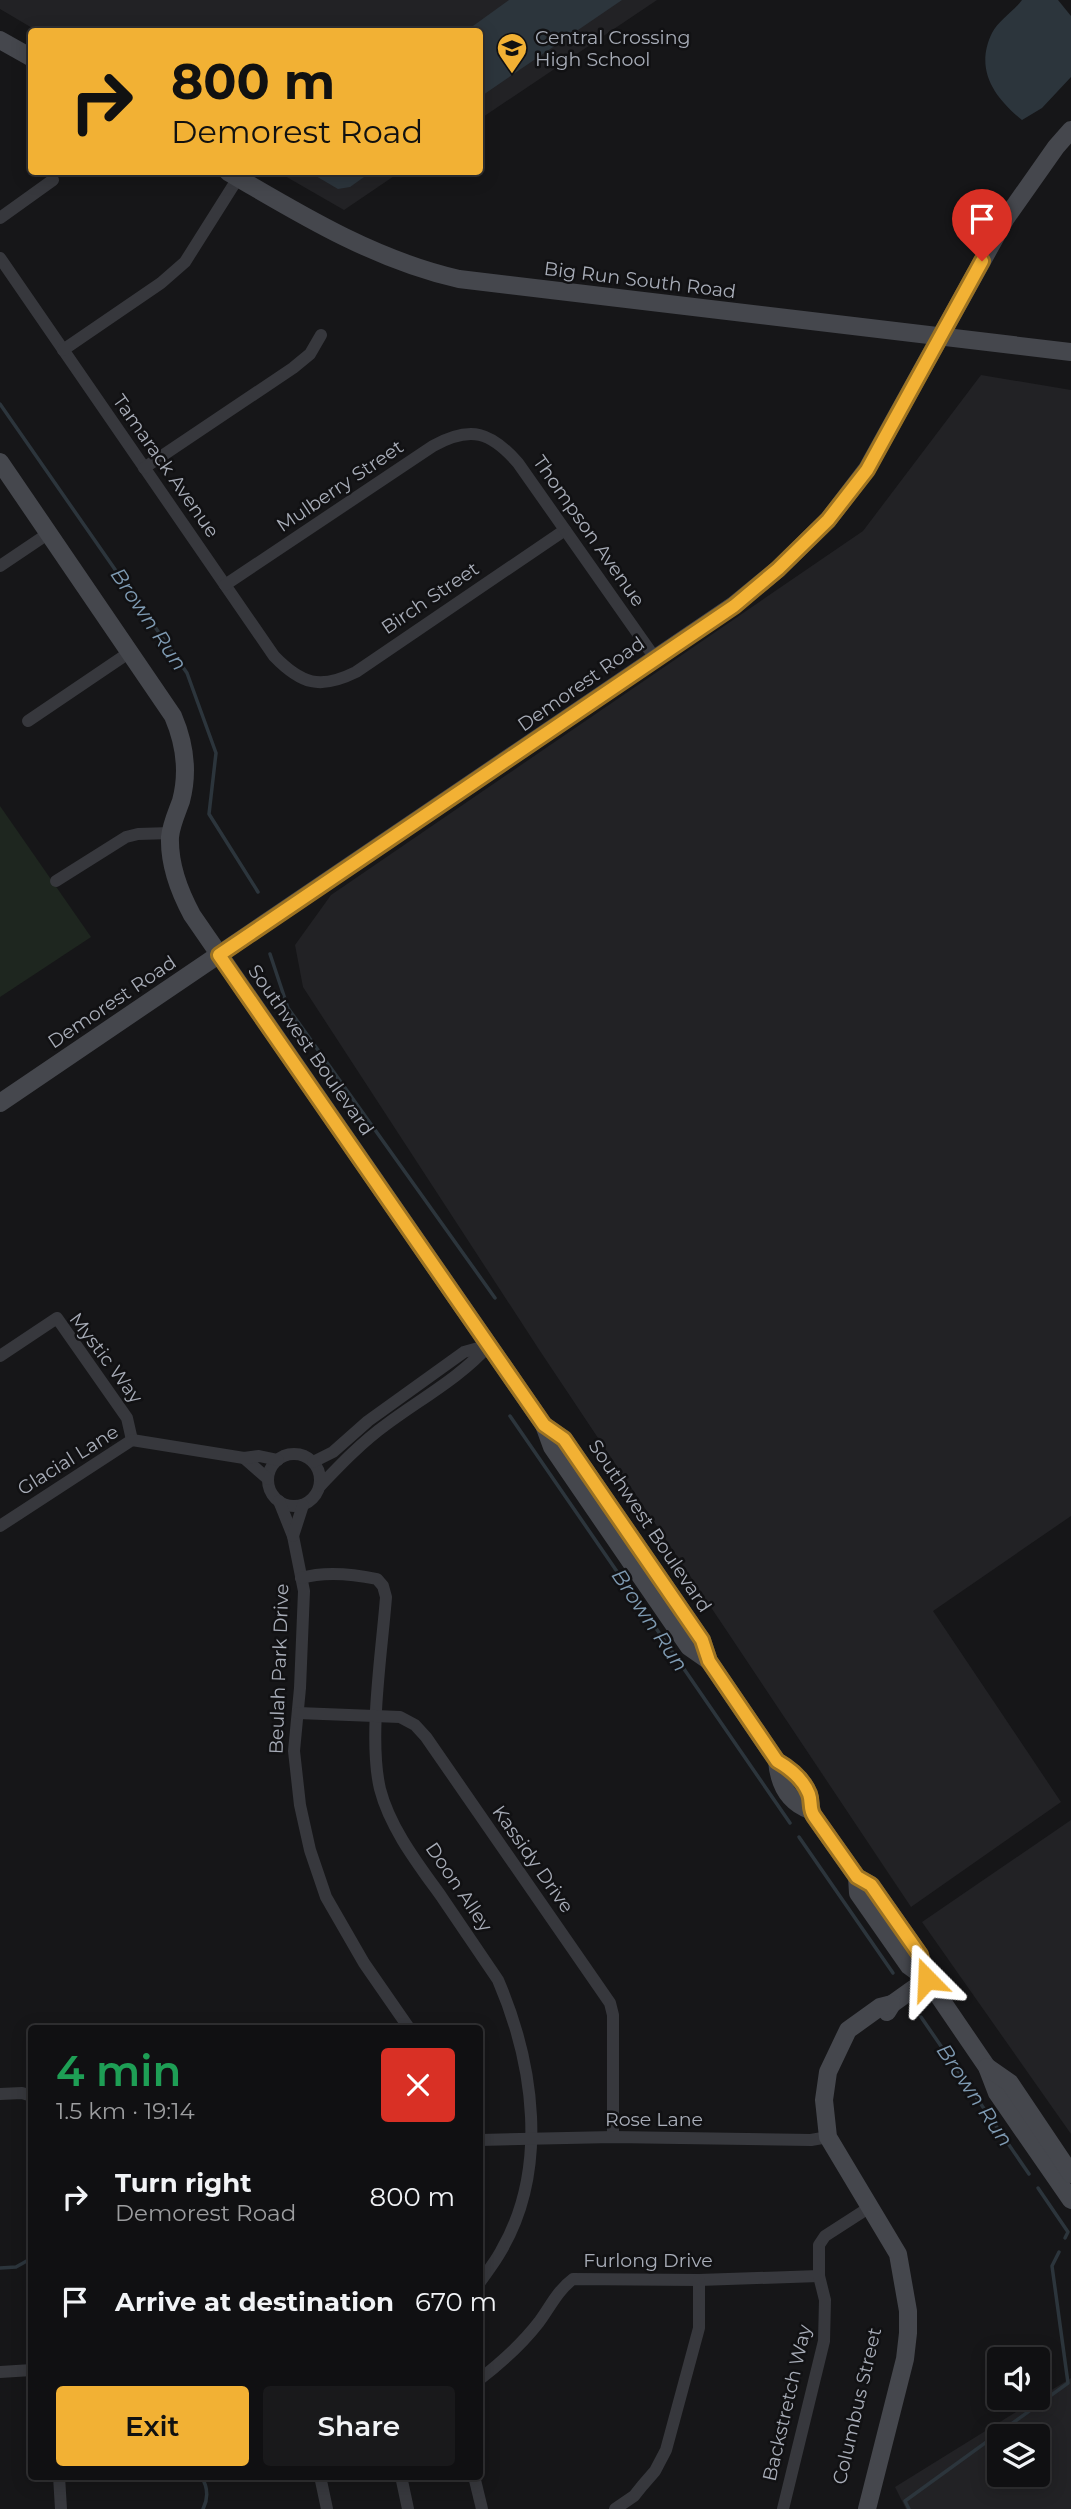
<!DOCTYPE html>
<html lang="en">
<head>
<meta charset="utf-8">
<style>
  body { margin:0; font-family:Montserrat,sans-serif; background:#19191b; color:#f1f3f6; height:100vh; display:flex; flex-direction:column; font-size:26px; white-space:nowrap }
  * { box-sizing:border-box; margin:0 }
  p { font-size:23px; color:#9c9d9f }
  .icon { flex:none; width:38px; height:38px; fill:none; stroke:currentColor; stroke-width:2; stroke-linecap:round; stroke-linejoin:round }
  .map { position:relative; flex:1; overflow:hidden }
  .sheet { position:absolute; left:28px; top:2025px; width:455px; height:455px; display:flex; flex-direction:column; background:#101012; border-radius:7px; box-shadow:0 4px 18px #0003,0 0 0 2px #303032 }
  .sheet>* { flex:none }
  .hud { position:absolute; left:28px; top:28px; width:455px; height:147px; border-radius:7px; box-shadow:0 4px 18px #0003,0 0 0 2px #303032; background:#f2b134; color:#111; overflow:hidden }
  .tools { position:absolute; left:987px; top:2347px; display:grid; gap:14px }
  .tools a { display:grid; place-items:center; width:63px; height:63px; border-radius:7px; background:#101012; box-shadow:0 4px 18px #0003,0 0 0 2px #303032; font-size:35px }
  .pin { position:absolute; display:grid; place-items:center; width:60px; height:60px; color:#fff; margin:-72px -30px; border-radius:50% 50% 50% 0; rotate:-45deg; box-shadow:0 0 7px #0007 }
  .pin .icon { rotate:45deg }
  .me { position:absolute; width:77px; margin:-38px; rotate:339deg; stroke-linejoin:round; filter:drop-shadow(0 0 5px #0008) }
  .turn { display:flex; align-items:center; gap:24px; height:147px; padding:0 28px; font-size:32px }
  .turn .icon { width:91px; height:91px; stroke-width:2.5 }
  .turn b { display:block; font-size:49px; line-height:60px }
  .round { display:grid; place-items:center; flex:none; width:74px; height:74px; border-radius:7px; background:#19191b }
  .headline { display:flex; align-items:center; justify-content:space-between; height:119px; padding:0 28px }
  h1 { font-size:42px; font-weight:600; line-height:52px; color:#1e9e55 }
  .button { display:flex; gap:14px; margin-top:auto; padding:14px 28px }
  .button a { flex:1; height:80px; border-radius:7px; background:#f2b134; color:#111; font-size:28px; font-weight:600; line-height:80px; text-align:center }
  .button a+a { background:#19191b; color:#f1f3f6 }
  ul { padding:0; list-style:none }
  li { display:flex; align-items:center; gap:21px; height:105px; padding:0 28px }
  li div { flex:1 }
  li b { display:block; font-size:26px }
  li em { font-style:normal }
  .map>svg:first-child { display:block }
</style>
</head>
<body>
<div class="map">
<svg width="1071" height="2509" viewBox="0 0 1071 2509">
  <rect width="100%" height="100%" fill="#161618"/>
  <g fill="#222225" fill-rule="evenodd">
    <path d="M 0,0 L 657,0 L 480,119 L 480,32 L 39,32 L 0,9 Z"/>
    <path d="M 278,172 L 400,172 L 344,210 Z"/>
    <path d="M 981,375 L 1071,390 L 1071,1516 L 933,1611 L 1061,1802 L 911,1907 L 540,1351 L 303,987 L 295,945 L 331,895 L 863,531 Z"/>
    <path d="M 1071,1820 L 1071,2134 L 922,1922 Z"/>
    <path d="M 1071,2378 L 1071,2509 L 906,2509 L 895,2487 ZM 1038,2436 L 1038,2474 L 999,2474 L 999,2436 Z"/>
  </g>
  <path fill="#1e261f" d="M 0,806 L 91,937 L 0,997 Z"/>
  <g fill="#2c353c">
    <path d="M 509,0 L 622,0 L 480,97 L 480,32 L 466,31 Z"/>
    <path d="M 1022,0 L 1058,0 L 1071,16 L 1071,77 L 1042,108 L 1022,120 C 995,98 974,70 992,33 C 998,21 1014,11 1022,0 Z"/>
    <path d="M 309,172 L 371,172 L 350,187 L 338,189 Z"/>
  </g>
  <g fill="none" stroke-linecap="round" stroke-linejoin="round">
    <g stroke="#2c353c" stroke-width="3.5">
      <path d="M 0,404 L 187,673 L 216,753 L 209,814 L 258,892"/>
      <path d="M 270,954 L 288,1008 L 495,1298"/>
      <path d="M 510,1416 L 790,1823"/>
      <path d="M 799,1837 L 893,1973"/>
      <path d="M 921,2017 L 1029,2174"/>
      <path d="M 1038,2188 L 1068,2232 L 1065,2238"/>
      <path d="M 0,2268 L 16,2267 L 32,2258"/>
      <path d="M 201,2476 C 208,2487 209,2497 203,2509"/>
      <path d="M 909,2509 L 905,2501 L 1068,2383 L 1052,2266 L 1059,2252"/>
    </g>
    <g stroke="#37383d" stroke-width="12">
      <path d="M 0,218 L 53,180"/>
      <path d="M 0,258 L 274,656 C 301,684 320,690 356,672 L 565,530"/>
      <path d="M 63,350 L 161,283 L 185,262 L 238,178"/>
      <path d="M 144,468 L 293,368 L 310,354 L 321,335"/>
      <path d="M 0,566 L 49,533"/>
      <path d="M 225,585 L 433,446 C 471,425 491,432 518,463 L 655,658"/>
      <path d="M 28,721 L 130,652"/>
      <path d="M 56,881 L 126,837 L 138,834 L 171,833"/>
      <path d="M 0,1356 L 57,1318 L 127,1418 L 132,1440"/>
      <circle cx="294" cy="1480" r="26"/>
      <path d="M 244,1458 L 268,1479"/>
      <path d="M 313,1462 L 333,1452 L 368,1421 L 464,1352 L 489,1345"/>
      <path d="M 320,1486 C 341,1464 362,1442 387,1424 C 422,1398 461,1377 489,1345"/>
      <path d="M 279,1501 L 293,1536 L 304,1591 L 300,1688 L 294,1751 L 300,1805 L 310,1850 L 326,1897 L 364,1963 L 409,2028"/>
      <path d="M 0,1526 L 132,1440 L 244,1458 L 259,1456 L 278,1460"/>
      <path d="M 293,1536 L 303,1505"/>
      <path d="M 301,1578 C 325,1571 353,1574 377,1579 L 383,1586 L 386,1597 C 382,1651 368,1738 380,1789 C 390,1828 418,1864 441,1896 C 460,1924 479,1952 498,1980 C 534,2064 549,2169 501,2251 C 495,2262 487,2272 480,2282"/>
      <path d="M 298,1713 L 400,1717 L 415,1725 L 426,1737 L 610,2003 L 613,2015 L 613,2137"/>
      <path d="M 0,2094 L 22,2093 L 32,2096"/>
      <path d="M 480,2140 L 613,2137 L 811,2140 L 828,2137"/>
      <path d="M 0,2372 L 32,2370"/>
      <path d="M 480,2379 C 502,2362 522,2344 539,2322 C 550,2307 558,2290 573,2279 L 699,2280 L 819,2276"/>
      <path d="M 59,2476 L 61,2509"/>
      <path d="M 320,2476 L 327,2509"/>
      <path d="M 401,2476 L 408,2509"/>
      <path d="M 474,2476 L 482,2509"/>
      <path d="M 615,2509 L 634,2496 L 642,2486 L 655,2471 L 666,2450 L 699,2328 L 699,2280"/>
      <path d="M 783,2509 L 824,2341 L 825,2300 L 819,2276 L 819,2245 L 825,2236 L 870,2207"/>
    </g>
    <g stroke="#45474d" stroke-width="18">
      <path d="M 0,40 L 32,58"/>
      <path d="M 228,172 C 301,215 375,260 459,279 L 1071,352"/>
      <path d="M 0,462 L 173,716 C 185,744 189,771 181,801 C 177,812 171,825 170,837 C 169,865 179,891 192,915 L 544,1425 L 552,1447 L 689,1647 L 709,1661"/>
      <path d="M 0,1103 L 734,605 L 778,569 L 828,520 L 867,469 L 1006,218 L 1056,147 L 1071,130"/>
      <path d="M 544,1425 L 564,1439 L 702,1640 L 709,1661 L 777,1761 C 791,1769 803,1779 809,1794 C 812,1802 809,1809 814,1816 L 857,1877 L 871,1885 L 920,1955 L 927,1979 L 987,2067 L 997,2093 L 1071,2200"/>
      <path d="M 777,1761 C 779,1784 788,1802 810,1810"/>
      <path d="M 857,1877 L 858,1893 L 909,1966 L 927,1979"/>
      <path d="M 887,2012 L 892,2004 L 927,1979"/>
      <path d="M 987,2067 L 1010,2083 L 1071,2174"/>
      <path d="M 867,2509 L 905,2359 L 908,2333 L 908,2311 L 898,2254 L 828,2137 L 824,2100 L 828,2072 L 848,2030 L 880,2007 L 892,2004"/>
    </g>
  </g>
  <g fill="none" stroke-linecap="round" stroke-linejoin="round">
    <g stroke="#9d7322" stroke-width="18">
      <path id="route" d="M 927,1979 L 920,1955 L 871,1885 L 857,1877 L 814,1816 C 809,1809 812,1802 809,1794 C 803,1779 791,1769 777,1761 L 709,1661 L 702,1640 L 564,1439 L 544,1425 L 219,955 L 734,606 L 778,569 L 828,520 L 867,470 L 982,261"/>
    </g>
    <use href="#route" stroke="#f2b134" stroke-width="12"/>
  </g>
  <defs>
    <g id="school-pin" transform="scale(1.575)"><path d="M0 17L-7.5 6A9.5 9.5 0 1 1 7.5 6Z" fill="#f2b134" stroke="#111113"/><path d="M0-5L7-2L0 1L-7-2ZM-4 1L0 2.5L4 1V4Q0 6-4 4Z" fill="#111"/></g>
  </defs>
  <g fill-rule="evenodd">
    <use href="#school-pin" x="512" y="48"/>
  </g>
  <g text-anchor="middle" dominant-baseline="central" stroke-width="5" stroke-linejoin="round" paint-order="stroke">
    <g font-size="19" fill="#a8adb8" stroke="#111113" text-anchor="start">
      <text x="535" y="37">Central Crossing<tspan x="535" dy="22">High School</tspan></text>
    </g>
    <g font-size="19" fill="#a8adb8" stroke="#111113">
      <text transform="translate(640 280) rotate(7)">Big Run South Road</text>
      <text transform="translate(166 466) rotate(55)">Tamarack Avenue</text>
      <text transform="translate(340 486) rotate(-34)">Mulberry Street</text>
      <text transform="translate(589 531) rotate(55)">Thompson Avenue</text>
      <text transform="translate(430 598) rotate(-34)">Birch Street</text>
      <text transform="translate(581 684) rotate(-35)">Demorest Road</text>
      <text transform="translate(112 1002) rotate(-34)">Demorest Road</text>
      <text transform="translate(311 1050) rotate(55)">Southwest Boulevard</text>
      <text transform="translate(106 1358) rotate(53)">Mystic Way</text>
      <text transform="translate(68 1460) rotate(-32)">Glacial Lane</text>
      <text transform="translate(650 1526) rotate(56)">Southwest Boulevard</text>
      <text transform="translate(279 1669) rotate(-88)">Beulah Park Drive</text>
      <text transform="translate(533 1859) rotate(55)">Kassidy Drive</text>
      <text transform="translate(459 1887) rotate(56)">Doon Alley</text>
      <text x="654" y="2119">Rose Lane</text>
      <text x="648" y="2260">Furlong Drive</text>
      <text transform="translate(787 2403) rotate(-77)">Backstretch Way</text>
      <text transform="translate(857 2406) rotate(-77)">Columbus Street</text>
    </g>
    <g font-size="21" font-style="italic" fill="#7f9bb3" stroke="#111113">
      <text transform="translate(149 619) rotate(56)">Brown Run</text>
      <text transform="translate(650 1620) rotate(56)">Brown Run</text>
      <text transform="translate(975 2095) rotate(56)">Brown Run</text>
    </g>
  </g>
</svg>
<div class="tools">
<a><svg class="icon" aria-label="sound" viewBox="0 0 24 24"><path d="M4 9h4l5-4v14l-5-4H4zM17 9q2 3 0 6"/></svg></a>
<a><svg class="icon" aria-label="layers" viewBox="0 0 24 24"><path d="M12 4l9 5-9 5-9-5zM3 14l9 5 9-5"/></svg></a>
</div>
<div class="pin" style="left:982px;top:261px;background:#d93025"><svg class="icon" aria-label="arrive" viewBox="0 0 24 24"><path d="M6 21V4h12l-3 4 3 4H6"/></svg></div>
<svg class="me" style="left:927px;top:1979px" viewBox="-20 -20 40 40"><path d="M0-17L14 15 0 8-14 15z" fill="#f2b134" stroke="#fff" stroke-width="4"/></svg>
<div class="hud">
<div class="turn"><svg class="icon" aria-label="right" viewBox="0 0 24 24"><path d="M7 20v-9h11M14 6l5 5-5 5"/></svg><div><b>800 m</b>Demorest Road</div></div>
</div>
<section class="sheet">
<div class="headline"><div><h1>4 min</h1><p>1.5 km · 19:14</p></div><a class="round" style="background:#d93025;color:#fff"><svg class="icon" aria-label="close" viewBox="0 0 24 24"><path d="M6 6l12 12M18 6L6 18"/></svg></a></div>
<ul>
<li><svg class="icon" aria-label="right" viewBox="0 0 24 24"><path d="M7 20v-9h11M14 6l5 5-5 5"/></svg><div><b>Turn right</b><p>Demorest Road</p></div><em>800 m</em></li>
<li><svg class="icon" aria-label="arrive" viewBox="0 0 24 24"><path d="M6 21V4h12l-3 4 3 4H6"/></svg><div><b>Arrive at destination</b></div><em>670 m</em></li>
</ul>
<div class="button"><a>Exit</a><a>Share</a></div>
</section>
</div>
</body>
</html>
